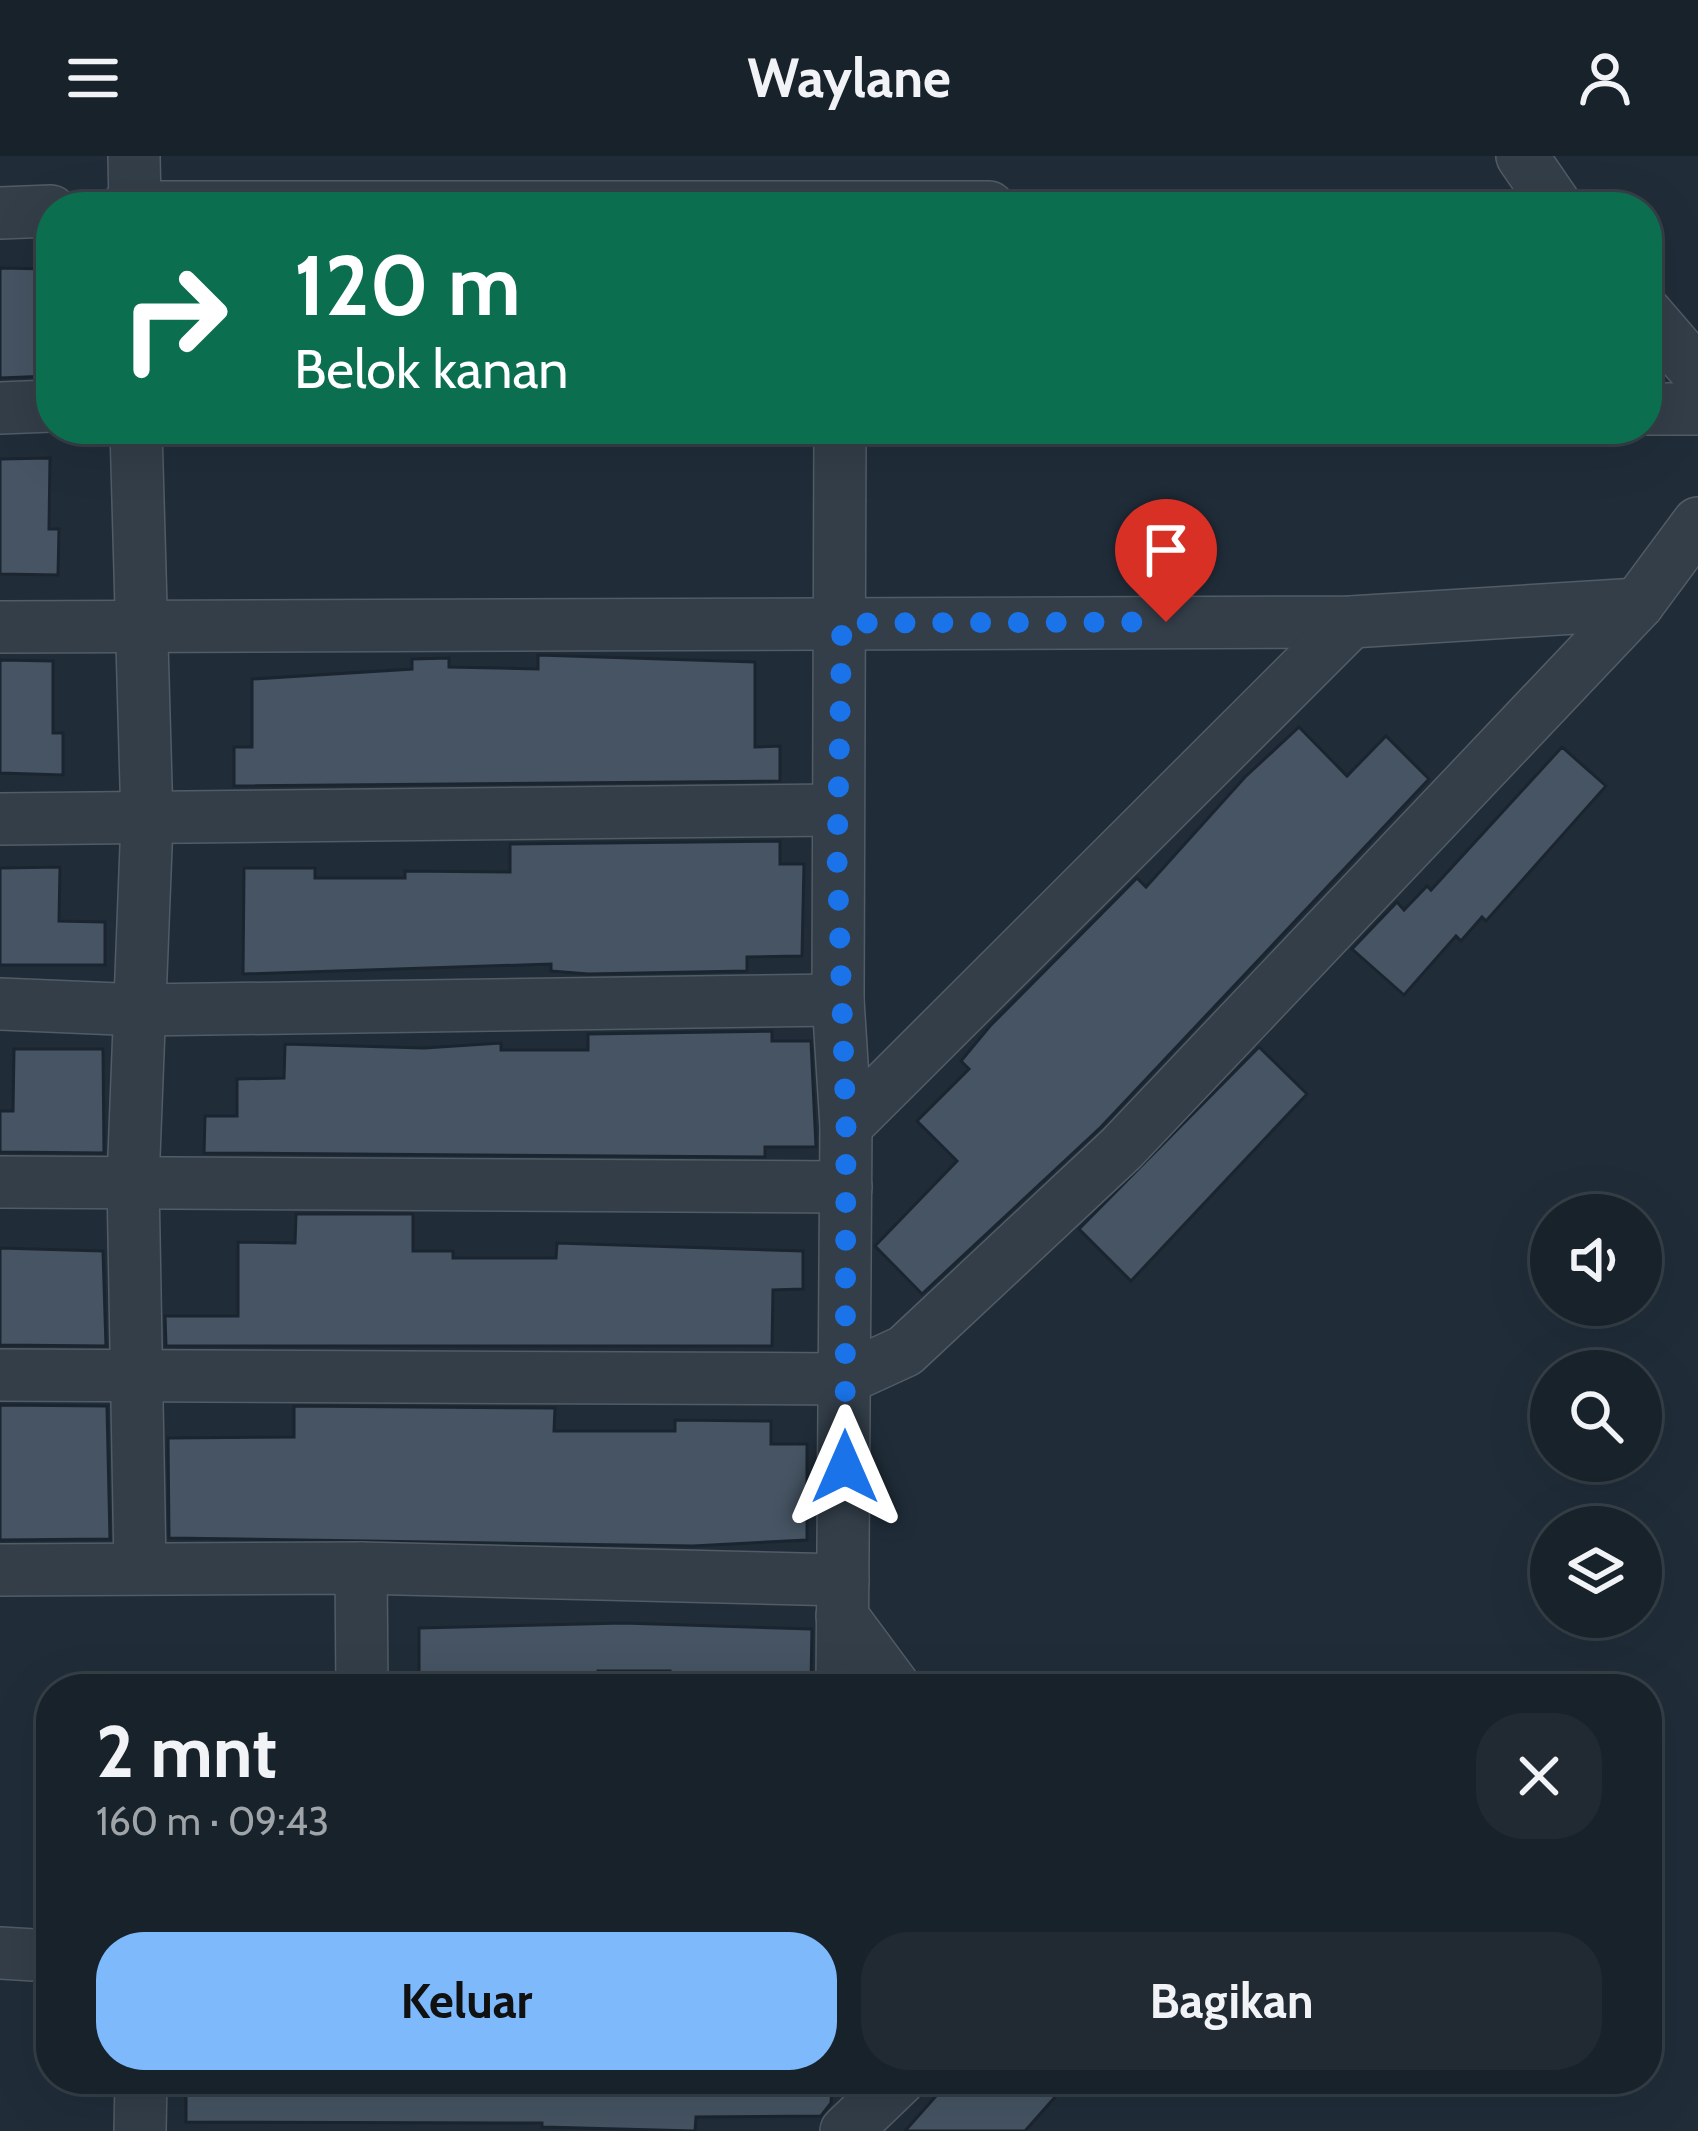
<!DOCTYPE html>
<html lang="id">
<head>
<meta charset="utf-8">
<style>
  body { margin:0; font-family:Cabin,sans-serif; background:#212a33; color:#f1f3f6; height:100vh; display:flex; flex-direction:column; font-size:45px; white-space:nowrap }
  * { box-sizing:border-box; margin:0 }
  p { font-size:39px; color:#9fa4a9 }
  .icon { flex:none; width:66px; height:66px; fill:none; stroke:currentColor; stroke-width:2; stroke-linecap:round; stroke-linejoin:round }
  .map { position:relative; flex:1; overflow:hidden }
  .side { position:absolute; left:36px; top:1518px; width:1626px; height:420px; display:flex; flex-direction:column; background:#18222b; border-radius:48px; box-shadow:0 12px 48px #0002,0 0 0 3px #363f47 }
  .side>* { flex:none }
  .hud { position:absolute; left:36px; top:36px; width:1626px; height:252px; border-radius:48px; box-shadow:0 12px 48px #0002,0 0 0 3px #363f47; background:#0b6e4f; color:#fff; overflow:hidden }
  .controls { position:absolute; left:1530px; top:1038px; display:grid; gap:24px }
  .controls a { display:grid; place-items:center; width:132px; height:132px; border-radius:50%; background:#18222b; box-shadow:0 12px 48px #0002,0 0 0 3px #363f47; font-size:60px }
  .pin { position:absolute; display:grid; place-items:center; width:102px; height:102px; color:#fff; margin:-123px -51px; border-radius:50% 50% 50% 0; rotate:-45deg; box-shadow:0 0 12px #0007 }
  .pin .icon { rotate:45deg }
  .me { position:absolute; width:132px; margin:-66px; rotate:0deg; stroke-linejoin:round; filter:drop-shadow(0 0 9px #0008) }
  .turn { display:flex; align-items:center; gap:42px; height:252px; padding:0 60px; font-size:54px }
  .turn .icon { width:156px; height:156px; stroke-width:2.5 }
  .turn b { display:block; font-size:84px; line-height:102px }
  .round { display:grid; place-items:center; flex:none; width:126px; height:126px; border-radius:48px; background:#212a33 }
  .headline { display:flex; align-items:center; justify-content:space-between; height:204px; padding:0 60px }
  h1 { font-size:72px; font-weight:700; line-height:90px }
  .primary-button { display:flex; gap:24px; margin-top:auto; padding:24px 60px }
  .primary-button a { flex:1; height:138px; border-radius:48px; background:#7db9fb; color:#111; font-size:48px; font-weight:700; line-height:138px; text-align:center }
  .primary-button a+a { background:#212a33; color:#f1f3f6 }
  header { display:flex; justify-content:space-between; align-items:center; height:156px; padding:0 60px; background:#18222b; font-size:54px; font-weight:700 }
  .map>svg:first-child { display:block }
</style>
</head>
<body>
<header><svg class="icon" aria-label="menu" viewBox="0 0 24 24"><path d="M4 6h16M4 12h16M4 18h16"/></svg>Waylane<svg class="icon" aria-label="person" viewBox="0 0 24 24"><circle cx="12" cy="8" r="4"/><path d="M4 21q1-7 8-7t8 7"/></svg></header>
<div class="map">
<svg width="1698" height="1975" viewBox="0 0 1698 1975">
  <rect width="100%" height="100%" fill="#202d39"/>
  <g fill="#465463" stroke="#1b2530" stroke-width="3">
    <path d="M 0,112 L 51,113 L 51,220 L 0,222 Z"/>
    <path d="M 50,302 L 49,373 L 59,373 L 58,419 L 0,418 L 0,303 Z"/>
    <path d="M 538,499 L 755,506 L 755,591 L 780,590 L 780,625 L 234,630 L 234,591 L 252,591 L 252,523 L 412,513 L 412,503 L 449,502 L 449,511 L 538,513 Z"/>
    <path d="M 0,504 L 53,505 L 53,577 L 63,577 L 63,619 L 0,617 Z"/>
    <path d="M 1299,571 L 1347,620 L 1386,580 L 1429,623 L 1101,971 L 922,1138 L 875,1090 L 957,1005 L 917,965 L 969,913 L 961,905 L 990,870 L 1137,722 L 1146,731 L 1245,621 Z"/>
    <path d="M 1562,591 L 1606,630 L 1486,765 L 1482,761 L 1461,785 L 1456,780 L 1404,839 L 1352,793 L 1397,746 L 1404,754 L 1427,730 L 1431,734 Z"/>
    <path d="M 780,685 L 780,708 L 804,708 L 802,800 L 747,801 L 747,815 L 588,818 L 551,815 L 551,808 L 243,818 L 244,712 L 315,712 L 315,722 L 405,722 L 405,715 L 510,716 L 510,688 Z"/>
    <path d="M 60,711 L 59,765 L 105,766 L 105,809 L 0,809 L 0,712 Z"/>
    <path d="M 772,875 L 772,885 L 811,885 L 816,991 L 765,991 L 765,1001 L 204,997 L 205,960 L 237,960 L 237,923 L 284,922 L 285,888 L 424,892 L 501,887 L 501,894 L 588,894 L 588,878 Z"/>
    <path d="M 1259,891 L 1307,938 L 1131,1125 L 1079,1073 Z"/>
    <path d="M 14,893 L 103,893 L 104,997 L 0,996 L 0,955 L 13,955 Z"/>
    <path d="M 296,1058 L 413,1058 L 413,1095 L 453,1095 L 453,1102 L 556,1102 L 557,1087 L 803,1095 L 803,1133 L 773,1134 L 772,1190 L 166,1190 L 165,1160 L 238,1160 L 238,1086 L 295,1087 Z"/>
    <path d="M 0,1092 L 103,1095 L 106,1190 L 0,1189 Z"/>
    <path d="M 0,1249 L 107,1250 L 110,1383 L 0,1384 Z"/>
    <path d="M 294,1250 L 555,1252 L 554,1275 L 675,1275 L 675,1264 L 771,1265 L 771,1288 L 807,1288 L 807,1384 L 693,1390 L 169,1382 L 168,1282 L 294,1281 Z"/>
    <path d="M 623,1467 L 812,1473 L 811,1525 L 703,1528 L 704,1522 L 670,1522 L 670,1515 L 598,1515 L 597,1522 L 550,1522 L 550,1527 L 419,1523 L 419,1472 Z"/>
    <path d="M 265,1923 L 745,1923 L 832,1927 L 831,1947 L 821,1960 L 696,1961 L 695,1975 L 542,1971 L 542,1967 L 186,1966 L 186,1928 L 265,1928 Z"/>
    <path d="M 951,1923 L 1071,1923 L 1025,1975 L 905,1975 Z"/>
  </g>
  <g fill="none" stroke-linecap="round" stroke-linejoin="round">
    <g stroke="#515c67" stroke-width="54">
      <g id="minor">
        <path d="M 134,0 L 135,51"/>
        <path d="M 1522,0 L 1557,51"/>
        <path d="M 126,51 L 989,51"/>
        <path d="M 0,57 L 51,55"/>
        <path d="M 1647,158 L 1698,217"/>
        <path d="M 0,252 L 51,250"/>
        <path d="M 1647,253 L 1698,253"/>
        <path d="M 136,273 L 147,665 L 133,1026 L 140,1411"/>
        <path d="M 840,273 L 838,844 L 846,970 L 842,1533"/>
        <path d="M 0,471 L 1351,466 L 1638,448"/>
        <path d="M 0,663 L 837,654"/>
        <path d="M 0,848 L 142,854 L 838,844"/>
        <path d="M 846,970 L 1351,466"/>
        <path d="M 0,1026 L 846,1031"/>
        <path d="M 0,1219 L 844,1223 L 905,1195 L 1122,992 L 1638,448 L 1698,367"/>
        <path d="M 361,1412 L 362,1533"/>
        <path d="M 0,1414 L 361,1412 L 843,1424"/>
        <path d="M 842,1460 L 896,1533"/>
        <path d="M 0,1797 L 51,1800"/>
        <path d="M 140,1975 L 141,1923"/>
        <path d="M 846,1975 L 900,1923"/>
      </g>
    </g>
    <use href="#minor" stroke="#333e49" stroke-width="51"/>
  </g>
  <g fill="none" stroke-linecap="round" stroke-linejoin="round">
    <path stroke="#1a73e8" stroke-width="21" stroke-dasharray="0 37.8" d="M 845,1311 L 846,970 L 837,701 L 842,467 L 1166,466"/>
  </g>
</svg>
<div class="controls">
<a><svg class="icon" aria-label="sound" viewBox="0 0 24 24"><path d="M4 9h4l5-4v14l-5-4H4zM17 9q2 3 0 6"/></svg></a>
<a><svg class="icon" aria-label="search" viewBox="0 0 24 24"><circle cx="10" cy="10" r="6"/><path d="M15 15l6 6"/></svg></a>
<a><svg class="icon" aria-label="layers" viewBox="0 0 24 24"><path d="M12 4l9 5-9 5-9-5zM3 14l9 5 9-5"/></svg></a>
</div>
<div class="pin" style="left:1166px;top:466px;background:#d93025"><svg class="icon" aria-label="arrive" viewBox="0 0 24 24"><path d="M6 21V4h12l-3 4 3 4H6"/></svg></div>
<svg class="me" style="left:845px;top:1311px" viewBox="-20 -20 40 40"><path d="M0-17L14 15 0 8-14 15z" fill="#1a73e8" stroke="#fff" stroke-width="4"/></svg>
<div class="hud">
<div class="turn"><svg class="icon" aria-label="right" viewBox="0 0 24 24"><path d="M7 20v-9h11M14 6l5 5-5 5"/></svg><div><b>120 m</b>Belok kanan</div></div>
</div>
<section class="side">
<div class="headline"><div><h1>2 mnt</h1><p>160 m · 09:43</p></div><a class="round"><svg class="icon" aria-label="close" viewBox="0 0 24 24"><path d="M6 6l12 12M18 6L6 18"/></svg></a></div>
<div class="primary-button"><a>Keluar</a><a>Bagikan</a></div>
</section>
</div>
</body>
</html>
